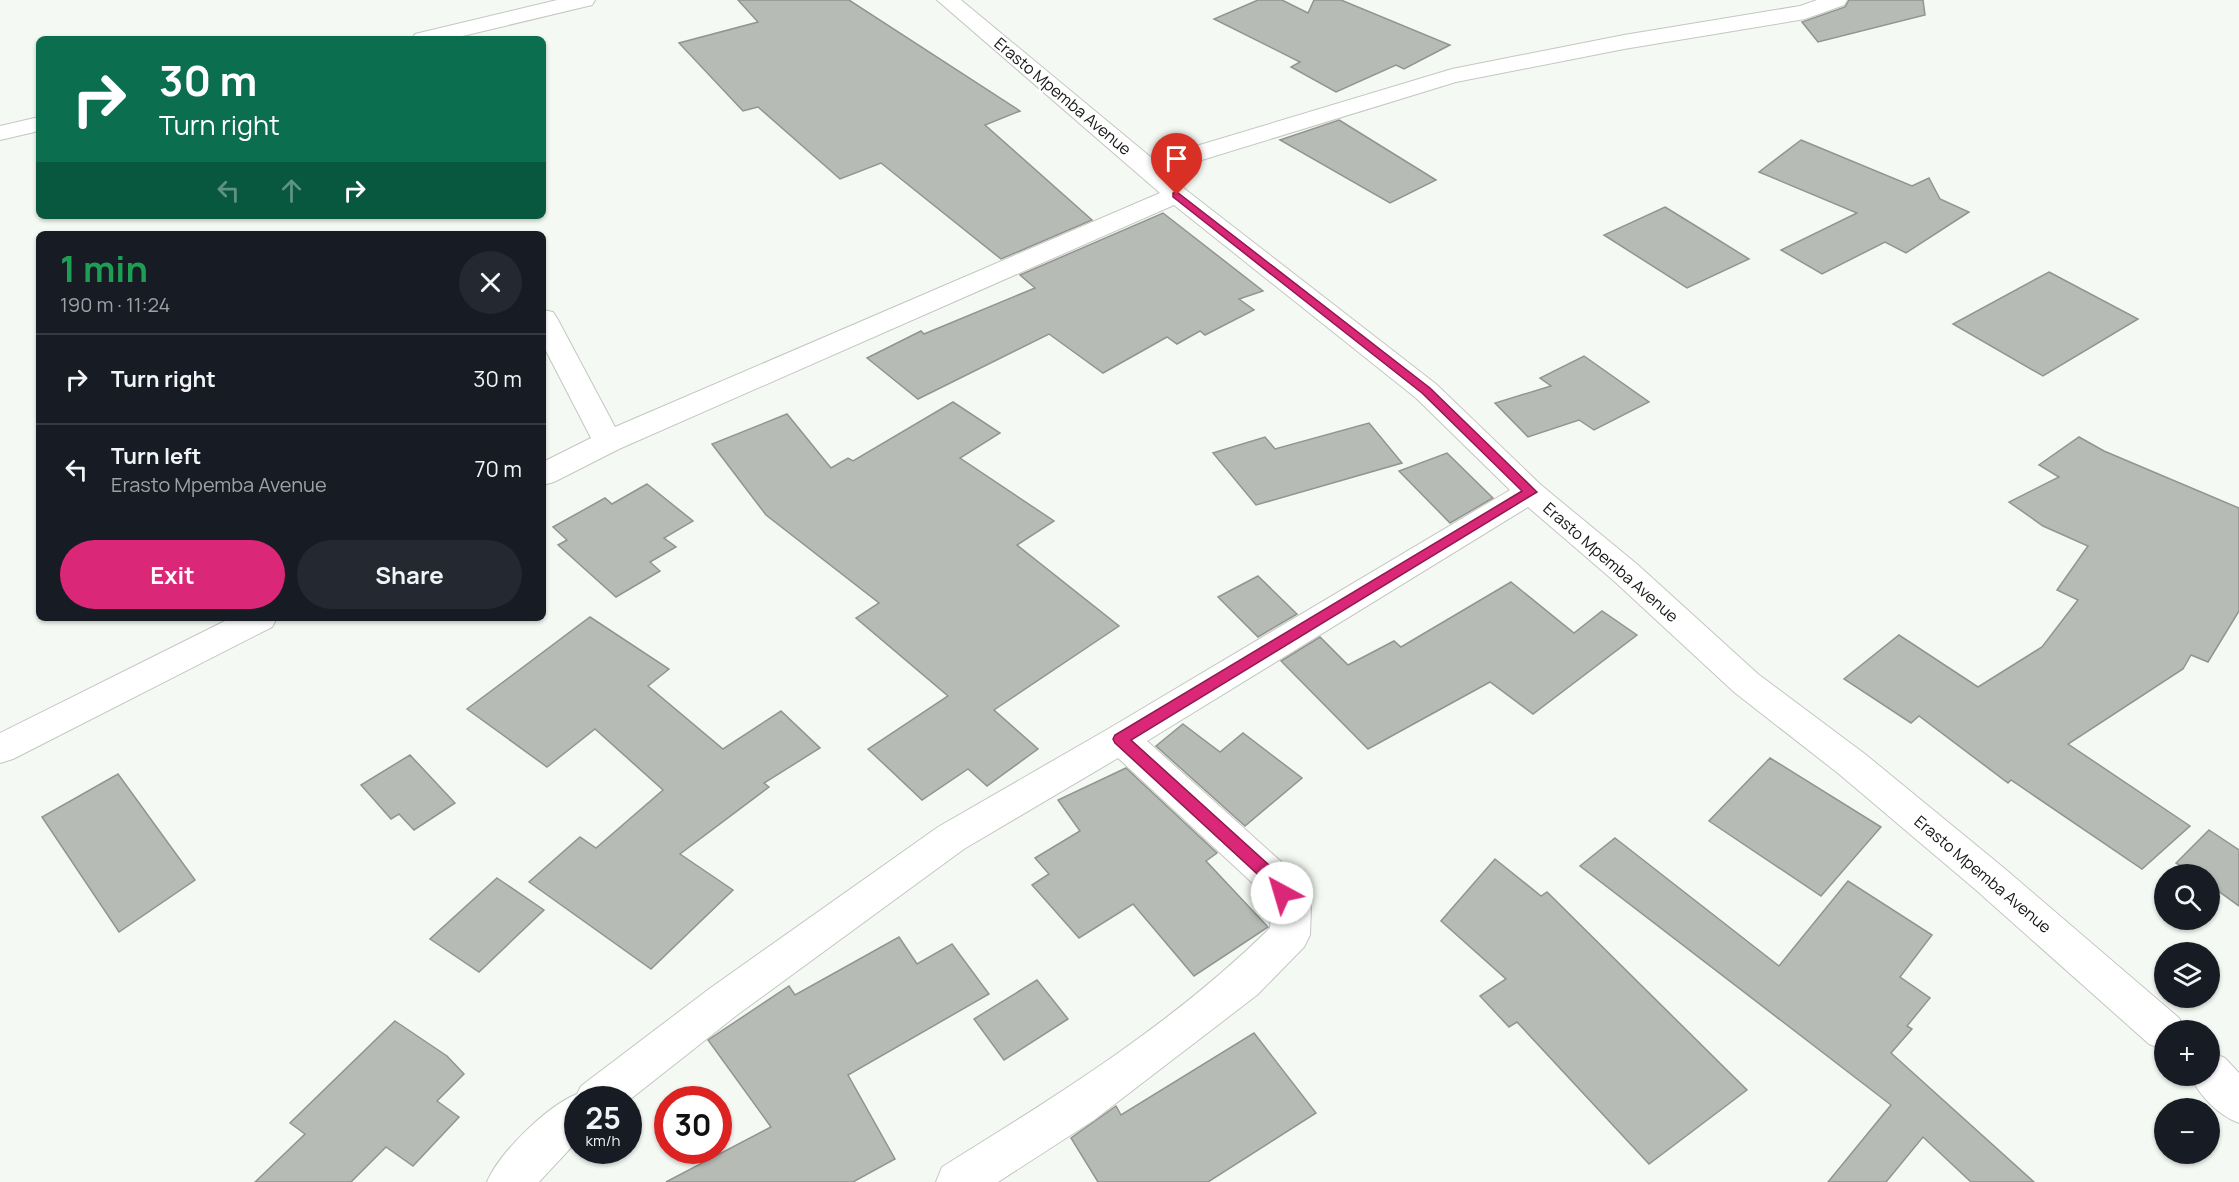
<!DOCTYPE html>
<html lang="en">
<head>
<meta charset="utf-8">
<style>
  body { margin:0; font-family:Manrope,sans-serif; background:#242831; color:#f1f3f6; height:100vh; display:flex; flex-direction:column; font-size:22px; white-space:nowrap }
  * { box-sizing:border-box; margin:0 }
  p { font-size:20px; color:#9ea1a6 }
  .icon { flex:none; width:33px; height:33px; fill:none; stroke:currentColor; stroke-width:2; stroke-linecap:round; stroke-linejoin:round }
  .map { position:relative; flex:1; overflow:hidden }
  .details { position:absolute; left:36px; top:231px; width:510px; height:390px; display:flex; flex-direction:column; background:#171b24; border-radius:9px; box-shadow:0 2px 4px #0004 }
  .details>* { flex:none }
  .top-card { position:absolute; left:36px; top:36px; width:510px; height:183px; border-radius:9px; box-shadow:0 2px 4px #0004; background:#0b6e4f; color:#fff; overflow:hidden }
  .fabs { position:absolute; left:2154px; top:864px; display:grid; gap:12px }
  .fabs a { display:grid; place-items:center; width:66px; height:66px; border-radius:50%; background:#171b24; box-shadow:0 2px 4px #0004; font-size:30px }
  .speed { position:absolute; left:564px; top:1086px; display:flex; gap:12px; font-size:30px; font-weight:700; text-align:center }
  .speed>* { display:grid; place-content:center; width:78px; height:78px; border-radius:50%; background:#171b24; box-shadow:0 2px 4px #0004; line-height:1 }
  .speed small { font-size:15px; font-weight:400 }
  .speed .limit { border:9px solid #d22; background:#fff; color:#111 }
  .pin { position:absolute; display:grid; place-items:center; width:51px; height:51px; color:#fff; margin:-62px -26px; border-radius:50% 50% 50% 0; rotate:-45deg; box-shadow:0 0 6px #0007 }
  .pin .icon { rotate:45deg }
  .me { position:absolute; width:66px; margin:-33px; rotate:321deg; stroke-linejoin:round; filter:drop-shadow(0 0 4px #0008) }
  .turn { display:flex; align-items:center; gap:21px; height:126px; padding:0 24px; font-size:27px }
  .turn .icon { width:78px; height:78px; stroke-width:2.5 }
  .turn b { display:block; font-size:42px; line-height:51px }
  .lanes { display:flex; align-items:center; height:57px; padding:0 24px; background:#0003; justify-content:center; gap:30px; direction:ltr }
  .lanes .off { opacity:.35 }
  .round { display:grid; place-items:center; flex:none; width:63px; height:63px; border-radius:32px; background:#242831 }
  .summary { display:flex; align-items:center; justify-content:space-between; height:102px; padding:0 24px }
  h1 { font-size:36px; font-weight:700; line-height:45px; color:#1e9e55 }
  .primary-button { display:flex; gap:12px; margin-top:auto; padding:12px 24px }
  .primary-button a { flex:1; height:69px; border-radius:36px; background:#db2777; color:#fff; font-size:24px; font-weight:700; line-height:69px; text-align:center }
  .primary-button a+a { background:#242831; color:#f1f3f6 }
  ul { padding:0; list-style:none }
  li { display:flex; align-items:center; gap:18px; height:90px; padding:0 24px; border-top:2px solid #363941 }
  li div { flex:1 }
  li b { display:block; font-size:22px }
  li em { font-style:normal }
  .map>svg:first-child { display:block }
</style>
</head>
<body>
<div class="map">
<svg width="2239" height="1182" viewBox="0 0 2239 1182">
  <rect width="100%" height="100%" fill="#f5f9f3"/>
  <g fill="#b7bbb5" stroke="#92958f" stroke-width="1.5">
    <path d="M 738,0 L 849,0 L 1020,111 L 985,125 L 1092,220 L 1001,259 L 881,163 L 840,179 L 758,107 L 743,111 L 679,43 L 758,22 Z"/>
    <path d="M 1258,0 L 1282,0 L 1308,13 L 1314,0 L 1341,0 L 1450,45 L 1404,69 L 1396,65 L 1336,92 L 1291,67 L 1300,62 L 1214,19 Z"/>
    <path d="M 1849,0 L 1923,0 L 1925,15 L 1818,42 L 1802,22 L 1845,7 Z"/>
    <path d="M 1339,120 L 1436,180 L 1390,203 L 1280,140 Z"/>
    <path d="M 1801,140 L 1912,186 L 1929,178 L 1940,199 L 1969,212 L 1906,253 L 1885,242 L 1822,274 L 1781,250 L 1857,213 L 1759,172 Z"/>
    <path d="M 1665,207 L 1704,231 L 1749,259 L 1687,288 L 1604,235 Z"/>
    <path d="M 1163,213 L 1263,291 L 1239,299 L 1254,310 L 1205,335 L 1200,331 L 1177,344 L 1167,337 L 1103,373 L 1049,334 L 918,399 L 867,358 L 921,331 L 924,334 L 1035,288 L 1020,275 Z"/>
    <path d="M 2049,272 L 2138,319 L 2043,376 L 1953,324 Z"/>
    <path d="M 1584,356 L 1649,402 L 1594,430 L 1579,420 L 1528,437 L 1495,403 L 1551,386 L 1540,378 Z"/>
    <path d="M 953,402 L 1000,433 L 960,458 L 1054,521 L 1017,545 L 1119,626 L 994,710 L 1038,749 L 987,786 L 968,769 L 922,800 L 868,749 L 948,696 L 856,618 L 879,603 L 766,515 L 712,444 L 787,414 L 831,468 L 848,458 L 853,461 Z"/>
    <path d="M 1369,423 L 1402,463 L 1256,505 L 1213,453 L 1265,437 L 1275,449 Z"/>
    <path d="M 2079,437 L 2104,451 L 2239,508 L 2239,611 L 2208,662 L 2191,655 L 2183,669 L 2068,744 L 2190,826 L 2142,869 L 2011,780 L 2008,783 L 1919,716 L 1911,723 L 1844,679 L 1899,635 L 1978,687 L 2042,647 L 2078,600 L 2057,590 L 2088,546 L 2043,526 L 2009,502 L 2059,477 L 2039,465 Z"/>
    <path d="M 1447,453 L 1493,498 L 1450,523 L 1399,471 Z"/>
    <path d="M 647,484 L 693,521 L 664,538 L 676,547 L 650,562 L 660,571 L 616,597 L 558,545 L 567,540 L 553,527 L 605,498 L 612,504 Z"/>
    <path d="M 1258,576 L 1297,614 L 1258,637 L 1218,597 Z"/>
    <path d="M 1511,582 L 1574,633 L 1602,611 L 1637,635 L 1533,714 L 1490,682 L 1368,749 L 1281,661 L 1320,637 L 1348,665 L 1394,641 L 1401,647 Z"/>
    <path d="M 590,617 L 669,669 L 648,686 L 723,749 L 781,711 L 820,748 L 764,783 L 769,787 L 680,854 L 733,890 L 651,969 L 529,882 L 580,837 L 596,848 L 663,790 L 595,729 L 547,767 L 467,709 Z"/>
    <path d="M 1183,724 L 1220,752 L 1243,733 L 1302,778 L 1245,826 L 1156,746 Z"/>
    <path d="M 410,755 L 455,803 L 414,830 L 399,814 L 391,819 L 361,785 Z"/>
    <path d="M 1770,758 L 1881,827 L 1821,896 L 1709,821 Z"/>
    <path d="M 1126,768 L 1217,853 L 1206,861 L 1268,927 L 1194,976 L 1133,904 L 1079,938 L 1032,885 L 1049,874 L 1035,858 L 1080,831 L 1058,800 Z"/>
    <path d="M 118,774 L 195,880 L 119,932 L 42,817 Z"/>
    <path d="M 2209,830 L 2239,850 L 2239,906 L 2210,885 L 2210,874 L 2194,874 L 2176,863 Z"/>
    <path d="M 1615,838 L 1779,966 L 1848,881 L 1932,935 L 1900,977 L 1930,998 L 1907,1026 L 1912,1029 L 1891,1053 L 2034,1182 L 1971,1182 L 1923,1137 L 1886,1182 L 1828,1182 L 1891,1105 L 1580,866 Z"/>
    <path d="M 1495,859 L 1541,896 L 1547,892 L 1747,1090 L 1649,1164 L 1517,1022 L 1509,1027 L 1480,996 L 1506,979 L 1441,921 Z"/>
    <path d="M 497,878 L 544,910 L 479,972 L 430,939 Z"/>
    <path d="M 899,937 L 917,964 L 952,944 L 989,994 L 848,1075 L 895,1159 L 853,1182 L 666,1182 L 771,1127 L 708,1040 L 789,986 L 795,995 Z"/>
    <path d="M 1037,980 L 1068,1019 L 1004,1060 L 974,1019 Z"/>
    <path d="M 395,1021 L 447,1056 L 464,1074 L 437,1101 L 459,1117 L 413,1166 L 386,1147 L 351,1182 L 255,1182 L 305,1134 L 290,1123 Z"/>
    <path d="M 1254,1033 L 1316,1113 L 1208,1182 L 1098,1182 L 1071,1138 L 1116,1106 L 1121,1115 Z"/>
  </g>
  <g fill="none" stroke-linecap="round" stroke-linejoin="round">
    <g stroke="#c3c7c1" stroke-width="2">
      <g id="minor">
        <path d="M 557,0 L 595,0 L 592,5 L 450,39 L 412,39 L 415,34 Z"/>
        <path d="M 937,0 L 961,0 L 1153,159 L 1452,69 L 1624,35 L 1800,6 L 1817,0 L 1847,0 L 1844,5 L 1805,19 L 1624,49 L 1456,82 L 1166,171 L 1186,190 L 1436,384 L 1541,485 L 1638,565 L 1758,674 L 1865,754 L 2004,868 L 2179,1018 L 2185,1030 L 2164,1030 L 2164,1050 L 2149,1044 L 1976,890 L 1839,774 L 1734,692 L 1614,581 L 1528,507 L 1147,741 L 1287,867 L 1311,907 L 1310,935 L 1304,947 L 1257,995 L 1094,1120 L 998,1182 L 936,1182 L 942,1167 C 1057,1096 1174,1023 1270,928 L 1271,909 L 1259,889 L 1118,758 L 964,849 L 737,1015 L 628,1101 L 578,1100 L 578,1140 L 539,1182 L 487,1182 C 499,1153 547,1106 577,1094 L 581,1086 L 709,989 L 938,827 L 1108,729 L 1510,490 L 1416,398 L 1174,205 L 619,449 L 554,482 L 543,485 L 543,462 L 591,438 L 543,345 L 543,310 L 553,312 L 557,318 L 615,427 L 1160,193 Z"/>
        <path d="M 39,117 L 39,131 L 0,140 L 0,126 Z"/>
        <path d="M 231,618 L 277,618 L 272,627 L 13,759 L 0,763 L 0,733 Z"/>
        <path d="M 2210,1052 L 2225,1058 L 2239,1073 L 2239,1123 C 2218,1115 2200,1096 2190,1076 L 2210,1076 Z"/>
      </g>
    </g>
    <use href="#minor" fill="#fff" fill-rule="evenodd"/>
  </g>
  <path fill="#db2777" stroke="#8e194d" stroke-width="1.5" d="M 1177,192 L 1430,388 L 1537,492 L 1131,740 L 1279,874 L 1290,893 L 1288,897 C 1276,902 1273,892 1267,883 L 1115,743 L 1113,739 L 1115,735 L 1522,491 L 1422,393 L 1173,197 L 1173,193 Z"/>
  <g text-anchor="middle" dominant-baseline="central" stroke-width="4.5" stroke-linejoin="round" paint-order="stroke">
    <g font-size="16" fill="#151714" stroke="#fff">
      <text transform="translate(1063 96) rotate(40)">Erasto Mpemba Avenue</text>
      <text transform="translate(1611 562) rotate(41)">Erasto Mpemba Avenue</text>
      <text transform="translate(1983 874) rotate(40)">Erasto Mpemba Avenue</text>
    </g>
  </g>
</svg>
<div class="fabs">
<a><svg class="icon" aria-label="search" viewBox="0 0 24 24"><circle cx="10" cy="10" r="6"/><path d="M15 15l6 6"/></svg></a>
<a><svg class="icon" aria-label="layers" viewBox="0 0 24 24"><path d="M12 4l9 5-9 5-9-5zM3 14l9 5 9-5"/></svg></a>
<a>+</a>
<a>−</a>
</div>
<div class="speed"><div>25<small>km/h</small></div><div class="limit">30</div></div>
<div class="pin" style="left:1177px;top:195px;background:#d93025"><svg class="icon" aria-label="arrive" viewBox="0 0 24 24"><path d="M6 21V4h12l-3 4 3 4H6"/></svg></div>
<svg class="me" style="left:1282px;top:893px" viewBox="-20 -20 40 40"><circle r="19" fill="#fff"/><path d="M0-13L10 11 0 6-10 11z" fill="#db2777"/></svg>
<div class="top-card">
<div class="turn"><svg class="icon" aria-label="right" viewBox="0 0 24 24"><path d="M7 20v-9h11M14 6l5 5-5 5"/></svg><div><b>30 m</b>Turn right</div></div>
<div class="lanes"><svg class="icon off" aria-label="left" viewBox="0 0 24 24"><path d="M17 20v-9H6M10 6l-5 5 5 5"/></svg><svg class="icon off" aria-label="ahead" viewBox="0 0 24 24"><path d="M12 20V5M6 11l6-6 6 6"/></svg><svg class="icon" aria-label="right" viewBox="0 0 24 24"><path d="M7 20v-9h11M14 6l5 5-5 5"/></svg></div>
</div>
<section class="details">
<div class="summary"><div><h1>1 min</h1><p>190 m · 11:24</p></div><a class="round"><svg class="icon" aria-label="close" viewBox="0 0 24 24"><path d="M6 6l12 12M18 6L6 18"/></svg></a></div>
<ul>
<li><svg class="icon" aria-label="right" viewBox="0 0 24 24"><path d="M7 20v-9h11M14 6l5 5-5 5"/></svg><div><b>Turn right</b></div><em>30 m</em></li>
<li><svg class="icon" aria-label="left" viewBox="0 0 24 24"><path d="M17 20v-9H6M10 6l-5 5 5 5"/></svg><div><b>Turn left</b><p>Erasto Mpemba Avenue</p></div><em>70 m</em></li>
</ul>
<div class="primary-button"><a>Exit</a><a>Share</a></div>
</section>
</div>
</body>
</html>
